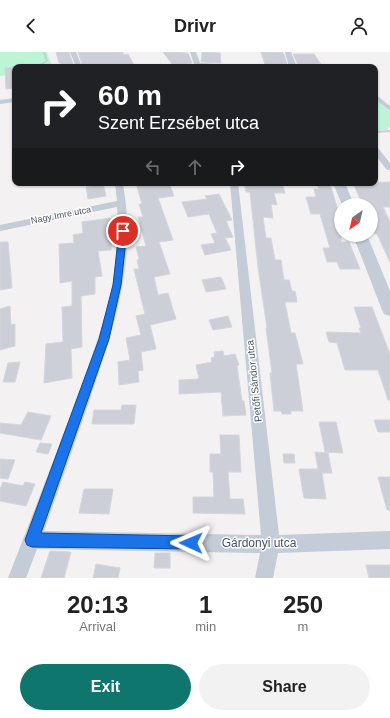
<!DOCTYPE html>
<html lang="en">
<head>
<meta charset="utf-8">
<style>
  body { margin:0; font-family:Helvetica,sans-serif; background:#f2f2f2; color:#222; height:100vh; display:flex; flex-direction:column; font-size:15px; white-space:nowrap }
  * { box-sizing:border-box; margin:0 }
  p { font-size:13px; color:#767676 }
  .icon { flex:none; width:22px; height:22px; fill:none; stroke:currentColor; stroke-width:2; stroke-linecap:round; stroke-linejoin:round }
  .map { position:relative; height:526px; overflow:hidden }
  .sheet { display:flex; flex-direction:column; background:#fff; flex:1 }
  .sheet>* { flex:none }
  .banner { position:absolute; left:12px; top:12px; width:366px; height:122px; border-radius:8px; box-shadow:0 1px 3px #0004; background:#202124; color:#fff; overflow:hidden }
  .needle { width:26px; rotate:214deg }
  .buttons { position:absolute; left:334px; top:146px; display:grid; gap:8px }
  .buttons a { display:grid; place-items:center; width:44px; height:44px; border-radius:50%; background:#fff; box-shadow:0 1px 3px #0004; font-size:20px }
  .pin { position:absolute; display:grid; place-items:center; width:34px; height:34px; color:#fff; margin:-17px; border:2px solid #fff; border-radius:50%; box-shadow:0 1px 4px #0007 }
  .me { position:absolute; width:44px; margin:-22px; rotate:271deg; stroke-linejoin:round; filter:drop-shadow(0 0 3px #0008) }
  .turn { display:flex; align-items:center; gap:14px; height:84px; padding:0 20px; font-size:18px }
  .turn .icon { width:52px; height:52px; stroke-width:2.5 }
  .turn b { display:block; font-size:28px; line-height:34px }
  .lanes { display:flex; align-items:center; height:38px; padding:0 20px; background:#0003; justify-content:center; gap:20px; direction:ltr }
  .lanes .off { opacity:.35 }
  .eta { display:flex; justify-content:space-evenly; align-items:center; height:68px; text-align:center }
  .eta b { font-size:24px; font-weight:700; line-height:28px }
  .primary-button { display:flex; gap:8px; margin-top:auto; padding:8px 20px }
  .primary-button a { flex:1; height:46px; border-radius:24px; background:#0f766e; color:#fff; font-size:16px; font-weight:700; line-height:46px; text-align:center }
  .primary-button a+a { background:#f2f2f2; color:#222 }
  header { display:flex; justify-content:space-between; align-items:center; height:52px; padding:0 20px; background:#fff; font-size:18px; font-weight:700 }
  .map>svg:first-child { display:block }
</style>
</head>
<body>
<header><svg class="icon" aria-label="back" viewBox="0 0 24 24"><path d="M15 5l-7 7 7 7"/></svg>Drivr<svg class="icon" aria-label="person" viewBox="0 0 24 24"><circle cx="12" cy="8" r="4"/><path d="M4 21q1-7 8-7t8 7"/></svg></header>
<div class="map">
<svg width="390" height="526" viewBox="0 0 390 526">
  <rect width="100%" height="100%" fill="#f3f1f1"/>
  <g fill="#bbf5d6">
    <path d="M 0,0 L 47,0 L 52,15 L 15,15 L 15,22 L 0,24 Z"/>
    <path d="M 375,46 L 390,60 L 390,74 L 387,78 L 375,78 Z"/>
  </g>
  <g fill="#cccfd7" stroke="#d4d6dd">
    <path d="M 56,0 L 69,0 L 74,15 L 62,15 L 61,11 L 59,11 Z"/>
    <path d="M 78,0 L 123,0 L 123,3 L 128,2 L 135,15 L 83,15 Z"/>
    <path d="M 163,0 L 188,1 L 192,11 L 174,15 Z"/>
    <path d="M 202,0 L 220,1 L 221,11 L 201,10 Z"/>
    <path d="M 261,0 L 282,0 L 284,2 L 287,13 L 265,13 Z"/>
    <path d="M 293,2 L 314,2 L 321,12 L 315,12 L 317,15 L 302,15 L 301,13 L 298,13 Z"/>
    <path d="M 15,15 L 15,36 L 6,37 L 5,16 Z"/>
    <path d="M 390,130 L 390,155 L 383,155 L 390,170 L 390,210 L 377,182 L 375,182 L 371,174 L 371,153 L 363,153 L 353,131 Z"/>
    <path d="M 90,131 L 103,131 L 106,144 L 88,147 L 86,135 L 91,134 Z"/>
    <path d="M 136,131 L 169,131 L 174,144 L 158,146 L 173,188 L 159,190 L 170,222 L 154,225 L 158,243 L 168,241 L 176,267 L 150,273 L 156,297 L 141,300 L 143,318 L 138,319 L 139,330 L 119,333 L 118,310 L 130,308 L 126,286 L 141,283 L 136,264 L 145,262 L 134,217 L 139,217 L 137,208 L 139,207 L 136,195 L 146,194 L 138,165 L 143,165 L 139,152 L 142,152 Z"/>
    <path d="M 244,131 L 282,131 L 285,141 L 274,141 L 277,153 L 271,152 L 273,166 L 263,165 L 266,186 L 271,186 L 275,208 L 281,208 L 284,228 L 289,228 L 292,239 L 295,239 L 297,250 L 285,250 L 291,281 L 295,281 L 303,312 L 296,312 L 303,359 L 291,359 L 291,362 L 282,362 L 281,359 L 274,359 L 270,321 L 272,321 L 266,276 L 267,276 L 258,215 L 250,140 L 246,140 Z"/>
    <path d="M 317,132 L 330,132 L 341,168 L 341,190 L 349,190 L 360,217 L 340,217 L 337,210 L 327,210 L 323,196 L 330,196 L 320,162 L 311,162 L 306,145 L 316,145 L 314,137 L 319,137 Z"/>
    <path d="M 219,142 L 232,168 L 226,169 L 233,185 L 225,186 L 231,198 L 205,203 L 201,193 L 215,191 L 211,182 L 217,181 L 209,162 L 188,165 L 182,150 L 207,147 L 205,144 Z"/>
    <path d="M 110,166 L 112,176 L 111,198 L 98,199 L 102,224 L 95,225 L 95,242 L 81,244 L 82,295 L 71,297 L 72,326 L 44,331 L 46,292 L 63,290 L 62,255 L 72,254 L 72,229 L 60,231 L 59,192 L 74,191 L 73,183 L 83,181 L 82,170 Z"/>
    <path d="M 0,190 L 8,190 L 12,236 L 0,238 Z"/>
    <path d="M 221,225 L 226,237 L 206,240 L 202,228 Z"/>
    <path d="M 10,254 L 11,273 L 15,272 L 15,294 L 0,298 L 0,257 Z"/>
    <path d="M 354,255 L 372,255 L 380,276 L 390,302 L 390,348 L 388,348 L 378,318 L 345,318 L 337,291 L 329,290 L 326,280 L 361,281 L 359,276 L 361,276 Z"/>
    <path d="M 228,264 L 232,275 L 213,278 L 209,268 Z"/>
    <path d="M 223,299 L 224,304 L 235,302 L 239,313 L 237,314 L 242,349 L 244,349 L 246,363 L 223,364 L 221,340 L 179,342 L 179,328 L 199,327 L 196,313 L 212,310 L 211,306 L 215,305 L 214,300 Z"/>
    <path d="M 20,310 L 15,330 L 3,330 L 8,311 Z"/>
    <path d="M 122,353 L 136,353 L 134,372 L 92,372 L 94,358 L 121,358 Z"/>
    <path d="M 28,360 L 51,364 L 41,388 L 0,381 L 0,371 L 21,373 Z"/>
    <path d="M 374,368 L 390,368 L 390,380 L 378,380 Z"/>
    <path d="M 319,370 L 336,370 L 343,401 L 325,400 Z"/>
    <path d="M 220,383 L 239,383 L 241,420 L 228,420 L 230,447 L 243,447 L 245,462 L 193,461 L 193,445 L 214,445 L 213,420 L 210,420 L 210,402 L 221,402 Z"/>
    <path d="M 40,391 L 52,392 L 48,402 L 36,400 Z"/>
    <path d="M 315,400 L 328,401 L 332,421 L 322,421 L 326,447 L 304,446 L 299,417 L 318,417 Z"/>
    <path d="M 283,402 L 294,402 L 295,411 L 284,411 Z"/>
    <path d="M 0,407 L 15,408 L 8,427 L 0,426 Z"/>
    <path d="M 378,425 L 390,425 L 390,458 L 387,458 Z"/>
    <path d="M 3,430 L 23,434 L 25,430 L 35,432 L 26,454 L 0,449 L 0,437 Z"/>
    <path d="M 84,437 L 113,437 L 109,462 L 79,461 Z"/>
    <path d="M 50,499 L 71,500 L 64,526 L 41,526 Z"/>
    <path d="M 155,501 L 170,501 L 170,516 L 154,516 Z"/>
    <path d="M 96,512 L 120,516 L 118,526 L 93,526 Z"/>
    <path d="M 366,513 L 390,513 L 390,526 L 369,526 Z"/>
  </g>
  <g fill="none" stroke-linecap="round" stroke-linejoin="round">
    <g fill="#c3ccd7" fill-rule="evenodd">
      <path d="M 43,0 L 45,0 L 48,9 L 38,15 L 35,15 L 46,9 Z"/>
      <path d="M 390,78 L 390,80 L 375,81 L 375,79 Z"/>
    </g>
    <g fill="#c3ccd7" fill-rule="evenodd">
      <path d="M 70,0 L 76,0 L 82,15 L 76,15 Z"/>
      <path d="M 190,0 L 196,0 L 200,11 L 241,13 L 244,15 L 175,15 L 194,12 Z"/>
      <path d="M 375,42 L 390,54 L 390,59 L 375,47 Z"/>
      <path d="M 15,46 L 15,50 L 0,52 L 0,48 Z"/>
      <path d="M 375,96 L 378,96 L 390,111 L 390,118 L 387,118 L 375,103 Z"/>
      <path d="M 115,131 L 123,131 C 126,152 129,173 127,194 C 124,248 106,299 89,350 C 74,393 59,436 44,479 L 261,483 L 230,131 L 238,131 L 279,483 L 390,479 L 390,497 L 278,501 L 273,526 L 255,526 L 260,501 L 37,497 L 26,526 L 8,526 C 29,472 50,418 70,364 C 94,298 125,226 117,155 L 0,179 L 0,173 L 117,149 Z"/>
    </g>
    <g fill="#c3ccd7" fill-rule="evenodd">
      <path d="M 285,0 L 291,0 L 297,15 L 289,15 Z"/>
      <path d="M 333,131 L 345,131 L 354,153 L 342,153 Z"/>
      <path d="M 353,183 L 367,183 L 390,239 L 390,264 L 384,262 L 382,258 Z"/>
    </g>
  </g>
  <path fill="#1a73e8" stroke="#114b97" d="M 123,177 L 127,179 L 121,233 L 109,287 L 41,481 L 191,484 L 196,486 L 198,491 L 196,495 L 191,497 L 32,495 L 27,493 L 25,488 L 99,287 L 113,233 L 119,179 Z"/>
  <g text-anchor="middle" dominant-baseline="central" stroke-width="3" stroke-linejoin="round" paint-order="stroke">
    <g font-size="9" fill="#465261" stroke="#fff">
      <text transform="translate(61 163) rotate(-11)">Nagy Imre utca</text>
    </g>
    <g font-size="10" fill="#465261" stroke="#fff">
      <text transform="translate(254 329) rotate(-96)">Petőfi Sándor utca</text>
    </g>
    <g font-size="12" fill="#465261" stroke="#fff">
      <text x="259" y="491">Gárdonyi utca</text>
    </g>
  </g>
</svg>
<div class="buttons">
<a><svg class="needle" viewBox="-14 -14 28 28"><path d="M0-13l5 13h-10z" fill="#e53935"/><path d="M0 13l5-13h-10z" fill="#767676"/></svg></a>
</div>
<div class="pin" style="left:123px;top:179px;background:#d93025"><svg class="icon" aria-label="arrive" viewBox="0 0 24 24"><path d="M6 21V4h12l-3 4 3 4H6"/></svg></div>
<svg class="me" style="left:191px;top:491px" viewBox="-20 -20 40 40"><path d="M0-17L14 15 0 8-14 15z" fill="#1a73e8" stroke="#fff" stroke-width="4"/></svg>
<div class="banner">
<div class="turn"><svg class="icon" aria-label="right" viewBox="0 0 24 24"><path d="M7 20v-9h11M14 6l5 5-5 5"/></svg><div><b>60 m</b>Szent Erzsébet utca</div></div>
<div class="lanes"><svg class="icon off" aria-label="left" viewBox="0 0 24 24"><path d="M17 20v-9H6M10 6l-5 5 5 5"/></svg><svg class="icon off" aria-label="ahead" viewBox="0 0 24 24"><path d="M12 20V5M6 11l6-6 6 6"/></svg><svg class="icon" aria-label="right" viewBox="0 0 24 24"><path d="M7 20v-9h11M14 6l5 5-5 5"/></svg></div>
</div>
</div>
<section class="sheet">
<div class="eta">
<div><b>20:13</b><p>Arrival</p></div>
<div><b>1</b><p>min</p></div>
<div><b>250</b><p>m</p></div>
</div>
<div class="primary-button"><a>Exit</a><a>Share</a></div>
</section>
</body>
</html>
